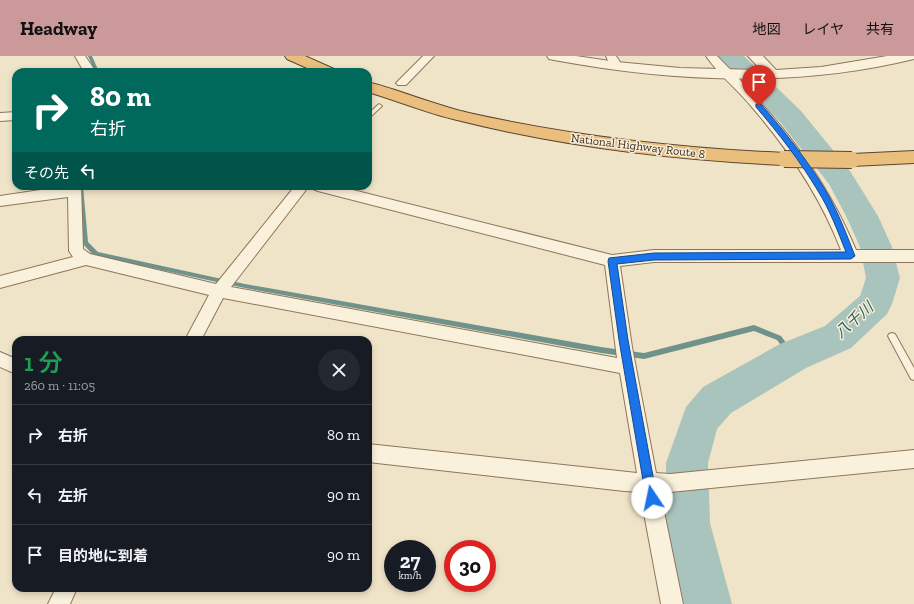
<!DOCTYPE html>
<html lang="ja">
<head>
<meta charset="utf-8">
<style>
  body { margin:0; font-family:"Zilla Slab","Noto Sans JP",serif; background:#242831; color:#f1f3f6; height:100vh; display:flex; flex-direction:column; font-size:15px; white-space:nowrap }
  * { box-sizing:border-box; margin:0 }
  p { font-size:13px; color:#9ea1a6 }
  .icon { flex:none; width:22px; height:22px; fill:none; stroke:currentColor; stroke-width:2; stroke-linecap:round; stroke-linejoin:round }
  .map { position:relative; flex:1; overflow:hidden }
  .side { position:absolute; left:12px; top:280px; width:360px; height:256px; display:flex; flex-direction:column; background:#171b24; border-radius:12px; box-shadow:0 2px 6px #0003 }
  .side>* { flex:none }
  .guide { position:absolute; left:12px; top:12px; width:360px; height:122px; border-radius:12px; box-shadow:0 2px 6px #0003; background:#00695c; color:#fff; overflow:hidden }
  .speed { position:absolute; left:384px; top:484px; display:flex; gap:8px; font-size:20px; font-weight:700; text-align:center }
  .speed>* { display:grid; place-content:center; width:52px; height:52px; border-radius:50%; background:#171b24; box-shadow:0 2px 6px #0003; line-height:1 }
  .speed small { font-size:10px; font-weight:400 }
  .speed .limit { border:6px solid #d22; background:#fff; color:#111 }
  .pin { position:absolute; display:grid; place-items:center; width:34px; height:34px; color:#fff; margin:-41px -17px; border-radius:50% 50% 50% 0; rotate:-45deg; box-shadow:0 0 4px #0007 }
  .pin .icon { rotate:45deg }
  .me { position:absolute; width:44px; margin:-22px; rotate:349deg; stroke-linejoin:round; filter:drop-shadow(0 0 3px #0008) }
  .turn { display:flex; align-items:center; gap:14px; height:84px; padding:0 12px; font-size:18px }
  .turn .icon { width:52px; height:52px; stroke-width:2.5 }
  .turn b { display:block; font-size:28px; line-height:34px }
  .then { display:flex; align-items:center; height:38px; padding:0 12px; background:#0003; gap:8px; font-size:15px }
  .round { display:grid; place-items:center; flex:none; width:42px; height:42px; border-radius:21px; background:#242831 }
  .summary { display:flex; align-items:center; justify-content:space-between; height:68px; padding:0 12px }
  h1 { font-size:24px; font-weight:600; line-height:30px; color:#1e9e55 }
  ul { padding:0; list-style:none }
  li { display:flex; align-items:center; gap:12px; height:60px; padding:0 12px; border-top:1px solid #363941 }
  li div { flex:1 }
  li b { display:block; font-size:15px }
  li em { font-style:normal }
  header { display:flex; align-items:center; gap:24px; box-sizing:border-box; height:56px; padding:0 20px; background:#cc999b; color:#111 }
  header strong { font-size:19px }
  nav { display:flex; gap:22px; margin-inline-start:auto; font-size:14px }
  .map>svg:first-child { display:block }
</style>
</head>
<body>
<header>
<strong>Headway</strong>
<nav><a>地図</a><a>レイヤ</a><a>共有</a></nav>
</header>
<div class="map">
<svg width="914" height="548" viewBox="0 0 914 548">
  <rect width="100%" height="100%" fill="#f0e4c8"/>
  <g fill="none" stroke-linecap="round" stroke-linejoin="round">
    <g fill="#6f938a" fill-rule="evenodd">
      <path d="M 88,0 L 92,0 L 99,16 L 95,16 Z"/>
      <path d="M 79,130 L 83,130 L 88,186 L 98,196 L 245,228 L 601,291 L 644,297 L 754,269 L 781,280 L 796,300 L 795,302 L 793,303 L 791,302 L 777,284 L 754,275 L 644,303 L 601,297 L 245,232 L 96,200 L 94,200 L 82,187 Z"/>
    </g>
    <path fill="#a9c4bc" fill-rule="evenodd" d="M 718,0 L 744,0 L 801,55 L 850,115 L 878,160 L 892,191 L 900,222 L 892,248 L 887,258 L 851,292 L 806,312 L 731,357 L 717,373 L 708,407 L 710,467 L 732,548 L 684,548 L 666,467 L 666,407 L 686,351 L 703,331 L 780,288 L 825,270 L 860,240 L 866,222 L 860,191 L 846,160 L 829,128 L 781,67 Z"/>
    <g stroke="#8d765c" stroke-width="2">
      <g id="service">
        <path d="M 379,48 L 382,50 L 381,51 L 368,63 L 368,58 Z"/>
        <path d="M 892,277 L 895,278 L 914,312 L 914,324 L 911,323 L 888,280 L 889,278 Z"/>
      </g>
    </g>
    <g stroke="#8d765c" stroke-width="2">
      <g id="minor">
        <path d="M 75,0 L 85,0 L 96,16 L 84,16 Z"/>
        <path d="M 423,0 L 434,0 L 406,29 L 398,29 L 396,27 Z"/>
        <path d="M 606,0 L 616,0 L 620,6 L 619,12 L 611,12 Z"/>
        <path d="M 706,0 L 717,0 C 776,60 823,115 856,194 L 914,194 L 914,206 L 654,206 L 620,210 L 632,291 L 656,417 L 670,418 L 914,394 L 914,412 L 670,436 L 660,436 L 683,548 L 661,548 L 640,436 L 624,435 L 368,406 L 368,388 L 637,417 L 620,317 L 223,242 L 201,284 L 185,284 L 209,239 L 86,209 L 0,232 L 0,220 L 73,201 L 69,195 L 68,141 L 0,150 L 0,140 L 67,130 L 81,130 L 83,193 L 90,198 L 216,228 L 295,130 L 309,130 L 231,231 L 617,302 L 605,209 L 318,135 L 313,133 L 311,130 L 337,130 L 612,199 L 654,194 L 841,194 C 820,140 789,94 751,50 C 737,33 718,18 706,0 Z"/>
        <path d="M 16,56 L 16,64 L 0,65 L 0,57 Z"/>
        <path d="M 0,296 L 16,303 L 16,318 L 0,311 Z"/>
        <path d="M 56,532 L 77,532 L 70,548 L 48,548 Z"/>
      </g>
    </g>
    <g stroke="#8d765c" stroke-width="2">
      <path id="tertiary" d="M 547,0 L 576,0 L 617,6 L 680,12 L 761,14 L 748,0 L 763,0 L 776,14 L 821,11 L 887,0 L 914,0 L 914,3 C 796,32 672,26 554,4 L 549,3 Z"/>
    </g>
    <g stroke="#5b4430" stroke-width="2">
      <g id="trunk">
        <path d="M 285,0 L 305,0 L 334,13 L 337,16 L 316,16 L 287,3 Z"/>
        <path d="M 368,26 C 402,35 435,49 469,57 C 572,80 678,92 784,97 L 790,99 L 793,103 L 790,107 L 784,109 C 675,104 564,91 457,64 C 427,57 398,45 368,36 Z"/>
        <path d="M 914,95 L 914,107 L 852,110 L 846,108 L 843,104 L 846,100 L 852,98 Z"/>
      </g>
    </g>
    <use href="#service" fill="#faf1dc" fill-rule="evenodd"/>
    <use href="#minor" fill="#faf1dc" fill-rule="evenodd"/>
    <use href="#tertiary" fill="#faf1dc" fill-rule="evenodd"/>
    <use href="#trunk" fill="#eabe7c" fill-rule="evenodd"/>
    <g stroke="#5b4430" stroke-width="18" stroke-linecap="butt">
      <path id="trunk-bridge" d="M 784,103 L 852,104"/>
    </g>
    <use href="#trunk-bridge" stroke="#eabe7c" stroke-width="16"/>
  </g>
  <path fill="#1a73e8" stroke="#114b97" d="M 756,48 L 761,48 C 784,75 806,102 824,132 C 837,153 846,177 855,200 L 851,203 L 654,204 L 617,208 L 628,284 L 657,442 L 656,445 L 652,447 L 648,445 L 646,442 L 619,284 L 608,205 L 609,202 L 654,197 L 846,196 C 838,176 830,154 818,135 C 800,105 779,78 756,51 Z"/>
  <g text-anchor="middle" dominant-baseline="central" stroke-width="3" stroke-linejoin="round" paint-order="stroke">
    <g font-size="12" fill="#3d2e20" stroke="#f7eed8">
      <text transform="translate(638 90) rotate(7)">National Highway Route 8</text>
    </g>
    <g font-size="15" font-style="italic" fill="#2f5d5a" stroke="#f7eed8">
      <text transform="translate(854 264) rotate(-42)">八千川</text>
    </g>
  </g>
</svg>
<div class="speed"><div>27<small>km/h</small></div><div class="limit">30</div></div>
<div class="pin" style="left:759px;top:50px;background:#d93025"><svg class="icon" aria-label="arrive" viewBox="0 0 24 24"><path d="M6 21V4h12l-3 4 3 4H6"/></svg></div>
<svg class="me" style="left:652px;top:442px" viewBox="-20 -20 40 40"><circle r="19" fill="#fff"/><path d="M0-13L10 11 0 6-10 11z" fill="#1a73e8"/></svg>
<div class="guide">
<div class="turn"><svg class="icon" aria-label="right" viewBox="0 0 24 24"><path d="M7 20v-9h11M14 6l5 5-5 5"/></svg><div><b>80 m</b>右折</div></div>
<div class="then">その先<svg class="icon" aria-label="left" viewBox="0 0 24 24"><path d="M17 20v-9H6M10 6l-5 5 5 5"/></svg></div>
</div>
<section class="side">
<div class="summary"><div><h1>1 分</h1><p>260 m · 11:05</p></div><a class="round"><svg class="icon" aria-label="close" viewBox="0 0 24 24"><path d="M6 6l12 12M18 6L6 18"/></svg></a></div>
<ul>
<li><svg class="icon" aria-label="right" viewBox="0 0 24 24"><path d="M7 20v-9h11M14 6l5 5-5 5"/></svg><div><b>右折</b></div><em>80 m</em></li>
<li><svg class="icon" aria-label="left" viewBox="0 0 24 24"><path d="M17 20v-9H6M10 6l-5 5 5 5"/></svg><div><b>左折</b></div><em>90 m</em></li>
<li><svg class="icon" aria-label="arrive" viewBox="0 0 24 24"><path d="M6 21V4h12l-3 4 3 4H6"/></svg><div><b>目的地に到着</b></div><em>90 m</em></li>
</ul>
</section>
</div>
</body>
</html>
